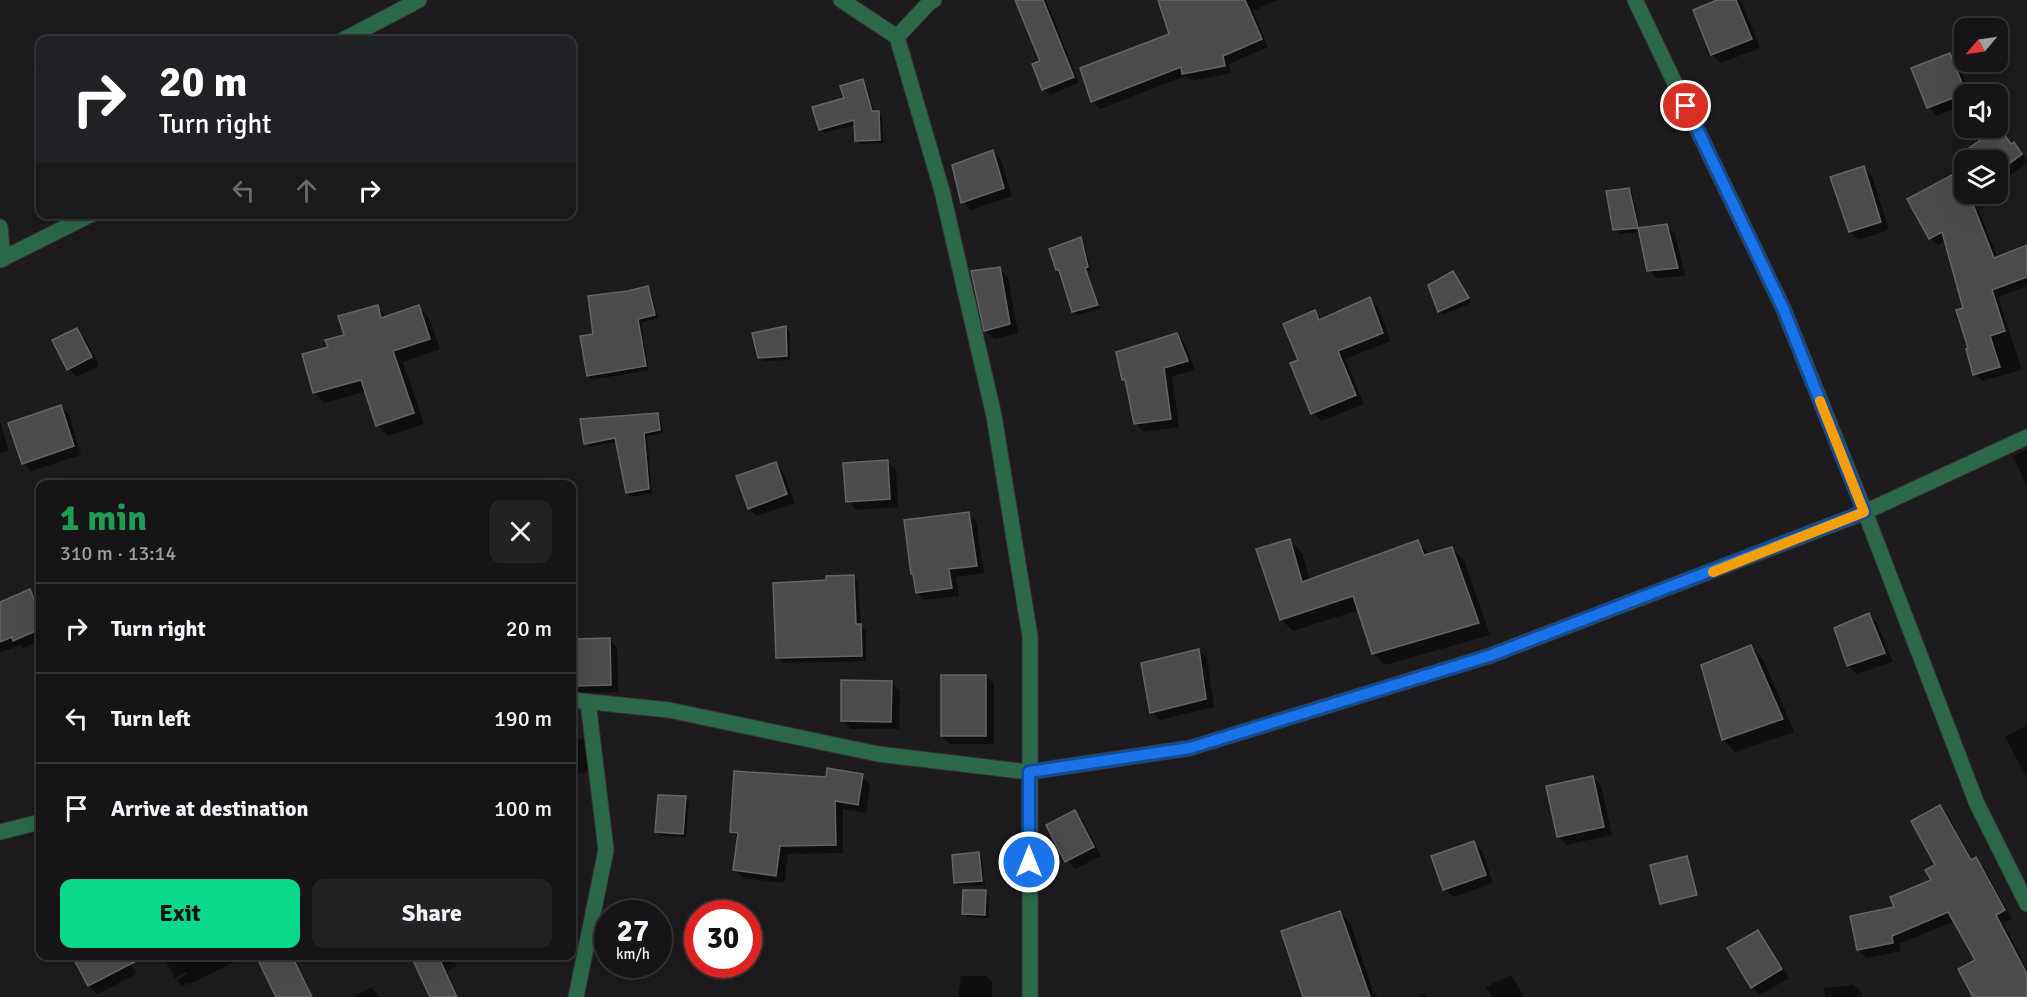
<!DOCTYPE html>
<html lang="en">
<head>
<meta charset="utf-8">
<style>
  body { margin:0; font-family:Signika,sans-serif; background:#232123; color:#f1f3f6; height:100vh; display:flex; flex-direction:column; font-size:22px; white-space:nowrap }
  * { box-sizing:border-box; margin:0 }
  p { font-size:20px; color:#9e9ea1 }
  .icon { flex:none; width:33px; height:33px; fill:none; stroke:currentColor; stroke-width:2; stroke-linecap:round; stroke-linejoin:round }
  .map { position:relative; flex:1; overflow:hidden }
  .drawer { position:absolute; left:36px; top:480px; width:540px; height:480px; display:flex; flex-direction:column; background:#161416; border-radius:12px; box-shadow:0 6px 24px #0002,0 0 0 2px #353335 }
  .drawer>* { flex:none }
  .guide { position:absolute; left:36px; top:36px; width:540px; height:183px; border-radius:12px; box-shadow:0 6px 24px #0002,0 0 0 2px #353335; background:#202124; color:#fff; overflow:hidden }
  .needle { width:39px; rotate:241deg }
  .buttons { position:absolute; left:1954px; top:18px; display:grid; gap:12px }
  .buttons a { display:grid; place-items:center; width:54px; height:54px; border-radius:12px; background:#161416; box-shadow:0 6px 24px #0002,0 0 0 2px #353335; font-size:30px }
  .speed { position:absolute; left:594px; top:900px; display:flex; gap:12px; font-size:30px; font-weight:700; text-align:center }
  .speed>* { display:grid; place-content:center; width:78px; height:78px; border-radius:50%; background:#161416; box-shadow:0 6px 24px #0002,0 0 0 2px #353335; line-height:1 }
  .speed small { font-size:15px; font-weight:400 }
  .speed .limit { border:9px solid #d22; background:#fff; color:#111 }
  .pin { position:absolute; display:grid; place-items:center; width:51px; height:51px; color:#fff; margin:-26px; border:3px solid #fff; border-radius:50%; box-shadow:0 2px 6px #0007 }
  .me { position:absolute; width:66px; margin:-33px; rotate:0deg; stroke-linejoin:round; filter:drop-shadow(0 0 4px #0008) }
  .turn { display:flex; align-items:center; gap:21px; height:126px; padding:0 24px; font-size:27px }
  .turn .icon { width:78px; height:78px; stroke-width:2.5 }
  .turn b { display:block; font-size:42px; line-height:51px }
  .lanes { display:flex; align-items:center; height:57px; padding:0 24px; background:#0003; justify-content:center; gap:30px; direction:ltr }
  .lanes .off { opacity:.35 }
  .round { display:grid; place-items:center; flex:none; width:63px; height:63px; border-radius:12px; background:#232123 }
  .head { display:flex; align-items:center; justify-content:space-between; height:102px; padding:0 24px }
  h1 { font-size:36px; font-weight:700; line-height:45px; color:#1e9e55 }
  .primary-button { display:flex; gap:12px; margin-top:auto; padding:12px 24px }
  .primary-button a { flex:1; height:69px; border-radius:12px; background:#0ad98b; color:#111; font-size:24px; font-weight:700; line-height:69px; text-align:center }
  .primary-button a+a { background:#232123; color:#f1f3f6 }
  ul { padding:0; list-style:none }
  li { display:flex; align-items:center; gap:18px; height:90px; padding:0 24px; border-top:2px solid #353335 }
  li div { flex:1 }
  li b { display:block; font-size:22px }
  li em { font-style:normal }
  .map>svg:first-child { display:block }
</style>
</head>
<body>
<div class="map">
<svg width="2027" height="997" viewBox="0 0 2027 997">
  <rect width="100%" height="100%" fill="#1d1b1d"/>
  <g fill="#0007">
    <path d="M 1017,0 L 1046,0 L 1079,83 L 1050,95 L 1043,89 L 1042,62 Z"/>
    <path d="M 1159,0 L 1277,0 L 1253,11 L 1268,47 L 1229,64 L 1231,73 L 1191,81 L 1185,76 L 1100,109 L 1092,101 L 1170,35 Z"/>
    <path d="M 1721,0 L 1738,0 L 1742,3 L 1760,48 L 1721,63 L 1712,55 L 1695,11 Z"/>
    <path d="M 1949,54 L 1958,63 L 1970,94 L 1965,94 L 1965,104 L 1937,116 L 1929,107 Z"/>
    <path d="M 862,80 L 866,84 L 875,112 L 878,112 L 882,116 L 883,143 L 860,144 L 856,140 L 855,125 L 824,133 L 820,129 Z"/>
    <path d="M 1999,129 L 2013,145 L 2014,144 L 2021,151 L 2027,163 L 1998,185 L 1998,160 L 1974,160 L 1968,152 Z"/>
    <path d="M 992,152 L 1001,160 L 1012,196 L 971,210 L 963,202 Z"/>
    <path d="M 1863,168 L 1872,176 L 1889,230 L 1858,240 L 1850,232 Z"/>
    <path d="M 1965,170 L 1965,194 L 1986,194 L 1975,202 L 1998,258 L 2027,247 L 2027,286 L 1998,297 L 2022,370 L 1982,381 L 1975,374 L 1965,309 L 1946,241 L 1938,245 L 1930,238 Z"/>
    <path d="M 1629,189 L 1632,193 L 1640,229 L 1667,226 L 1675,234 L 1685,276 L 1657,278 L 1649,270 L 1640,232 L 1619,234 L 1615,230 Z"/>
    <path d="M 1080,239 L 1084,243 L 1091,271 L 1087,271 L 1100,309 L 1077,315 L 1073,311 L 1061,273 L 1057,269 Z"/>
    <path d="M 999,268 L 1008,277 L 1018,333 L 994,339 L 986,331 L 972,272 Z"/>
    <path d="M 1453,273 L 1471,303 L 1443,315 L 1440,311 Z"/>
    <path d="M 647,288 L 651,292 L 658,318 L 641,323 L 649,370 L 592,380 L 588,376 L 595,335 Z"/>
    <path d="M 1370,299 L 1378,307 L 1391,341 L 1345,359 L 1364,404 L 1321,421 L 1313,413 L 1300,360 L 1315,312 L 1323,320 Z"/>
    <path d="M 377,307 L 388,318 L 419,307 L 429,318 L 440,349 L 403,362 L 424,424 L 388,436 L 377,425 L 367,391 L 325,403 L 314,392 L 330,348 Z"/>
    <path d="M 786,328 L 790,332 L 790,360 L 763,361 L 759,357 Z"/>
    <path d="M 76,329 L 85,338 L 99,366 L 77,377 L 69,369 Z"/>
    <path d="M 1177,335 L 1185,344 L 1195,370 L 1172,376 L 1179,427 L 1144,432 L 1135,423 L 1128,383 L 1123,379 Z"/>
    <path d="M 60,407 L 69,415 L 81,455 L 31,471 L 23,463 Z"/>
    <path d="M 657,414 L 661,418 L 663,433 L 647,436 L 652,493 L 631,497 L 627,493 L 617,442 L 590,447 L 586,443 Z"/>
    <path d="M 0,422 L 9,451 L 0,453 Z"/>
    <path d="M 2027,450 L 2027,487 L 2013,456 Z"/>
    <path d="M 888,462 L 896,470 L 898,507 L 856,510 L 848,501 Z"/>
    <path d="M 775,464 L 783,472 L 795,503 L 757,516 L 749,508 Z"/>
    <path d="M 969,514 L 976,521 L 984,573 L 956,577 L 959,596 L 925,600 L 917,593 L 915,576 L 912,574 Z"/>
    <path d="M 1290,541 L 1302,553 L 1310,581 L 1417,542 L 1429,554 L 1452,549 L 1464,560 L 1490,635 L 1385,665 L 1374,654 L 1359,610 L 1293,631 L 1281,619 Z"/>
    <path d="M 853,577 L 858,582 L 861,625 L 866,631 L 866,661 L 783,663 L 778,658 L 828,581 Z"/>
    <path d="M 29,591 L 38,599 L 40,606 L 40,641 L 23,648 L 20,645 L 0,653 L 0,604 Z"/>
    <path d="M 1869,615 L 1877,623 L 1893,662 L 1856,674 L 1848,665 Z"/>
    <path d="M 609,640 L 617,647 L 618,692 L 572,693 L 572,656 Z"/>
    <path d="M 1751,646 L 1763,659 L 1794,732 L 1735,752 L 1723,739 Z"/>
    <path d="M 1199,650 L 1207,659 L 1214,707 L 1160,720 L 1152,712 Z"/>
    <path d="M 986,676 L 994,684 L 994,744 L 950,744 L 942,736 Z"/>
    <path d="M 892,682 L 900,691 L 899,729 L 851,729 L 842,720 Z"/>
    <path d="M 2027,725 L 2027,778 L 2005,737 Z"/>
    <path d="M 582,739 L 586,743 L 589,772 L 572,774 L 572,741 Z"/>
    <path d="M 862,776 L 870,784 L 866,813 L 843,809 L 843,853 L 788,854 L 784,883 L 743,878 L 735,870 L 739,838 L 732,832 L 827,778 Z"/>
    <path d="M 1593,777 L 1601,786 L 1612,835 L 1566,845 L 1558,836 Z"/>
    <path d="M 685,798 L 689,802 L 686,837 L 660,836 L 657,832 Z"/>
    <path d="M 1940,807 L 1948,815 L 1973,861 L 1975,859 L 1984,868 L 2012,919 L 2003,923 L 2027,969 L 2027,997 L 1975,997 L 1977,961 L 1955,921 L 1899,944 L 1901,951 L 1867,958 L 1858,950 L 1896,908 L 1933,880 L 1937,865 Z"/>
    <path d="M 1074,812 L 1083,821 L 1101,856 L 1075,869 L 1067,861 Z"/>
    <path d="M 1473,843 L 1482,851 L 1493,883 L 1453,897 L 1445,889 Z"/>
    <path d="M 978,854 L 982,858 L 985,885 L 960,886 L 956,883 Z"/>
    <path d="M 985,892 L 989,896 L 989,918 L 967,917 L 963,913 Z"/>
    <path d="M 698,908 L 727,914 L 698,914 L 698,944 L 693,940 Z"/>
    <path d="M 1340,912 L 1350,922 L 1374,994 L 1378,997 L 1305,997 Z"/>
    <path d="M 1758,932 L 1766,940 L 1789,978 L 1760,995 L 1752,987 Z"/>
    <path d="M 74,956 L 126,956 L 136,974 L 98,994 L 90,986 Z"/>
    <path d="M 163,956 L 254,956 L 246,959 L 245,957 L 189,984 L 188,983 L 182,986 L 177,980 L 187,974 L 186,972 L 175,978 Z"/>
    <path d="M 258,956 L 293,956 L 308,986 L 286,997 L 281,997 L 276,992 Z"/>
    <path d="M 412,956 L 455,956 L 452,957 L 457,966 L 447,971 L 459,997 L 430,997 Z"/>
    <path d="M 1511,975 L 1524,997 L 1492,997 L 1486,987 Z"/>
    <path d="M 961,976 L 986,976 L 992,982 L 992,997 L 958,997 Z"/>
    <path d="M 1853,985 L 1862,993 L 1862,997 L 1825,997 L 1824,988 Z"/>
    <path d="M 372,987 L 379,997 L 352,997 Z"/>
    <path d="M 1424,994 L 1428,997 L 1416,997 Z"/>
  </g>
  <g fill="#4d4b4e" stroke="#676467" stroke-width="1.5">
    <path d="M 1015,0 L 1043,0 L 1074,77 L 1042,90 L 1032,64 L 1040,61 Z"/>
    <path d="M 1158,0 L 1245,0 L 1262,39 L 1223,56 L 1225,66 L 1182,74 L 1181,67 L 1091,102 L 1080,68 L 1169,34 Z"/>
    <path d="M 1717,0 L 1736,0 L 1752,39 L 1711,55 L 1693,10 Z"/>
    <path d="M 1950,53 L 1966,93 L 1927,108 L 1911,68 Z"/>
    <path d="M 863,79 L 872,111 L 879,111 L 880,140 L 855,141 L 854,120 L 819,130 L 812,107 L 844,98 L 840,86 Z"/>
    <path d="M 1999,127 L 2011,144 L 2014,142 L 2022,154 L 1998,172 L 1998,160 L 1972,160 L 1965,151 Z"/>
    <path d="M 993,150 L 1004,188 L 961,203 L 952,165 Z"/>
    <path d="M 1864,166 L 1881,222 L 1849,232 L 1830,177 Z"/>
    <path d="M 1965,168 L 1965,194 L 1969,194 L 1994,258 L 2027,245 L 2027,277 L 1992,290 L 2005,331 L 1990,336 L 2000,367 L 1973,375 L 1966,349 L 1968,348 L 1956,310 L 1963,308 L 1942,232 L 1929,239 L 1907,199 Z"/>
    <path d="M 1629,188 L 1638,228 L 1613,230 L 1606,191 Z"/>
    <path d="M 1667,224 L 1678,268 L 1647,271 L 1638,228 Z"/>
    <path d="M 1081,237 L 1088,267 L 1085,268 L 1098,305 L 1072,312 L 1059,270 L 1056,270 L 1049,249 Z"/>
    <path d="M 1000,267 L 1010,324 L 984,331 L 971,271 Z"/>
    <path d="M 1453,271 L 1469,298 L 1438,312 L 1428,285 Z"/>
    <path d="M 648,286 L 655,315 L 638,319 L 646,366 L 587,376 L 580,336 L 593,334 L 588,296 L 628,291 Z"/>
    <path d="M 1370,297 L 1383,333 L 1338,351 L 1356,395 L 1311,414 L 1290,363 L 1298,360 L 1283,324 L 1315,310 L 1319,320 Z"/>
    <path d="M 378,305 L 381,318 L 419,305 L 430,339 L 393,351 L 414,413 L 376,426 L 361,380 L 313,393 L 302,354 L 328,347 L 325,340 L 344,335 L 338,316 Z"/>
    <path d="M 786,326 L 787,356 L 758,358 L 752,333 Z"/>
    <path d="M 77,328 L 92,357 L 67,370 L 52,340 Z"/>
    <path d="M 1177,333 L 1188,361 L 1164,368 L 1171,419 L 1134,424 L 1125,379 L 1122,380 L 1116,352 Z"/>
    <path d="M 61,405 L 74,446 L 22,464 L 8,423 Z"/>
    <path d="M 658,413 L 660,430 L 644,433 L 649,489 L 626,493 L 615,438 L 584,444 L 580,419 Z"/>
    <path d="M 888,460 L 890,499 L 846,502 L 843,463 Z"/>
    <path d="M 776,462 L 787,494 L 748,509 L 736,476 Z"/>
    <path d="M 969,512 L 977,566 L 949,569 L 952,588 L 916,593 L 913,574 L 911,574 L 904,520 Z"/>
    <path d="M 1290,539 L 1302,582 L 1418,540 L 1424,555 L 1452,547 L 1479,623 L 1372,654 L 1353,596 L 1280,620 L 1256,549 Z"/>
    <path d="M 854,575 L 856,624 L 861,624 L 862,656 L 776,658 L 773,583 L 826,580 L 826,576 Z"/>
    <path d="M 30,589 L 40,615 L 40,629 L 13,641 L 12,637 L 0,642 L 0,602 Z"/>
    <path d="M 1869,613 L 1885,653 L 1847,666 L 1834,628 Z"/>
    <path d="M 610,638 L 611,685 L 574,686 L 573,639 Z"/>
    <path d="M 1751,645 L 1783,719 L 1722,740 L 1701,665 Z"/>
    <path d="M 1199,649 L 1206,699 L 1150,713 L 1141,663 Z"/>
    <rect x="941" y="675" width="45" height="61"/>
    <path d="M 841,680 L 892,681 L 891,722 L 841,721 Z"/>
    <path d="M 827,768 L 863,774 L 858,805 L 835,801 L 836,845 L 780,846 L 776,876 L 733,870 L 738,833 L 730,832 L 734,771 L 826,777 Z"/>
    <path d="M 1593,776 L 1604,827 L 1557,837 L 1546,786 Z"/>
    <path d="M 658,795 L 686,796 L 683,834 L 655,832 Z"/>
    <path d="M 1940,805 L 1971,860 L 1976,857 L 2005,910 L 1996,915 L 2027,974 L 2027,997 L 1973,997 L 1958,969 L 1975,960 L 1948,912 L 1892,936 L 1893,943 L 1857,950 L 1850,916 L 1894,907 L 1890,897 L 1931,880 L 1925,870 L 1935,865 L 1911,821 Z"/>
    <path d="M 1075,810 L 1094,847 L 1065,862 L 1046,825 Z"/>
    <path d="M 1474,841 L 1486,875 L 1443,890 L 1431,856 Z"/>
    <path d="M 979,852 L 982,881 L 954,883 L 952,855 Z"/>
    <path d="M 1687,856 L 1697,895 L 1660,904 L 1650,865 Z"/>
    <path d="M 963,890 L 986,890 L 985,915 L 962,914 Z"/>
    <path d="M 1340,911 L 1370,997 L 1303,997 L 1281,931 Z"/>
    <path d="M 1758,930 L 1782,969 L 1751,988 L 1727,948 Z"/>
    <path d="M 72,956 L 146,956 L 88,986 Z"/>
    <path d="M 256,956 L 292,956 L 312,997 L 276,997 Z"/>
    <path d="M 411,956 L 438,956 L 457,997 L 430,997 Z"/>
  </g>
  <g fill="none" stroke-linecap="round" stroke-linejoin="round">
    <g stroke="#373537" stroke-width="17">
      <g id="street">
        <path d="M 841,0 L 897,37 L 929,3 L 934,0"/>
        <path d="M 1635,0 L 1783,308 L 1865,512 L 1977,804 L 2027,904"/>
        <path d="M 897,37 L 942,191 L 994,416 L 1030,636 L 1030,997"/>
        <path d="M 343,40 L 419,0"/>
        <path d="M 0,227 L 3,259"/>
        <path d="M 0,260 L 92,214"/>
        <path d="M 572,700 L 669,710 L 878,754 L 1029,772 L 1190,748 L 1489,656 L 1865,512 L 2027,437"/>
        <path d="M 0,832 L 40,822"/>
        <path d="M 576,997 L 606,850 L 588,702"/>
      </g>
    </g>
    <use href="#street" stroke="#2c694a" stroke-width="15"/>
  </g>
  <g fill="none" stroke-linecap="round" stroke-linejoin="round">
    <g stroke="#114b97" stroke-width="15">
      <path id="route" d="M 1029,862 L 1029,772 L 1190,748 L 1489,656 L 1864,512 L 1783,308 L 1686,106"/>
    </g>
    <use href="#route" stroke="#1a73e8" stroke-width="10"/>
    <path stroke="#f59e0b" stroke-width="10" d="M 1713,572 L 1864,512 L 1820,401"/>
  </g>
</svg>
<div class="buttons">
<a><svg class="needle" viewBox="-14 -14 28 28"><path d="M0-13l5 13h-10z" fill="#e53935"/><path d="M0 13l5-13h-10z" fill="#9e9ea1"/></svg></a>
<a><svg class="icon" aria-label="sound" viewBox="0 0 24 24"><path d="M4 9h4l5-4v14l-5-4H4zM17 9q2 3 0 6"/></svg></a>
<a><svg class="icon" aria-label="layers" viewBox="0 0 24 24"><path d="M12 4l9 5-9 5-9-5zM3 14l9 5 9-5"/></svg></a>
</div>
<div class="speed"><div>27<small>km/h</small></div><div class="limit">30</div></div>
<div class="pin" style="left:1686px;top:106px;background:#d93025"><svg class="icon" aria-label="arrive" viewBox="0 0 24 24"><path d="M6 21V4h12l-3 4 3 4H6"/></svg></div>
<svg class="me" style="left:1029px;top:862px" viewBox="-20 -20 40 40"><circle r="17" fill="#1a73e8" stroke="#fff" stroke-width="3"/><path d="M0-11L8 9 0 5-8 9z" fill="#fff"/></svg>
<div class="guide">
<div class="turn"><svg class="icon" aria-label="right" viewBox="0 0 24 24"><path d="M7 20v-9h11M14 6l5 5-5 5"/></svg><div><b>20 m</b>Turn right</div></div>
<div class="lanes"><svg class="icon off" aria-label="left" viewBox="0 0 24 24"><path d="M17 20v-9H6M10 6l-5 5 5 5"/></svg><svg class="icon off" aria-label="ahead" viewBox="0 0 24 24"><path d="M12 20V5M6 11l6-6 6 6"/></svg><svg class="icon" aria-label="right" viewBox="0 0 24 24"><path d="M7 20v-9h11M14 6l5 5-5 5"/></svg></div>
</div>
<section class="drawer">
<div class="head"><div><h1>1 min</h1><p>310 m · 13:14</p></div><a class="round"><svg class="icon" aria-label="close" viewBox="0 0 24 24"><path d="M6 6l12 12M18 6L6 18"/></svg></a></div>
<ul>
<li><svg class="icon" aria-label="right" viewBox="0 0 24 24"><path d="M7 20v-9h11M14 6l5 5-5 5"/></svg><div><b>Turn right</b></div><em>20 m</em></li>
<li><svg class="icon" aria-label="left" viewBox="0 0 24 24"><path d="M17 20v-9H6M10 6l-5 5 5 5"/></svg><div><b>Turn left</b></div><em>190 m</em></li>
<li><svg class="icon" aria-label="arrive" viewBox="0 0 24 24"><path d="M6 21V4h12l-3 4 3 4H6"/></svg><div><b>Arrive at destination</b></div><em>100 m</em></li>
</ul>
<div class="primary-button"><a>Exit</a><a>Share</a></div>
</section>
</div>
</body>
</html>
